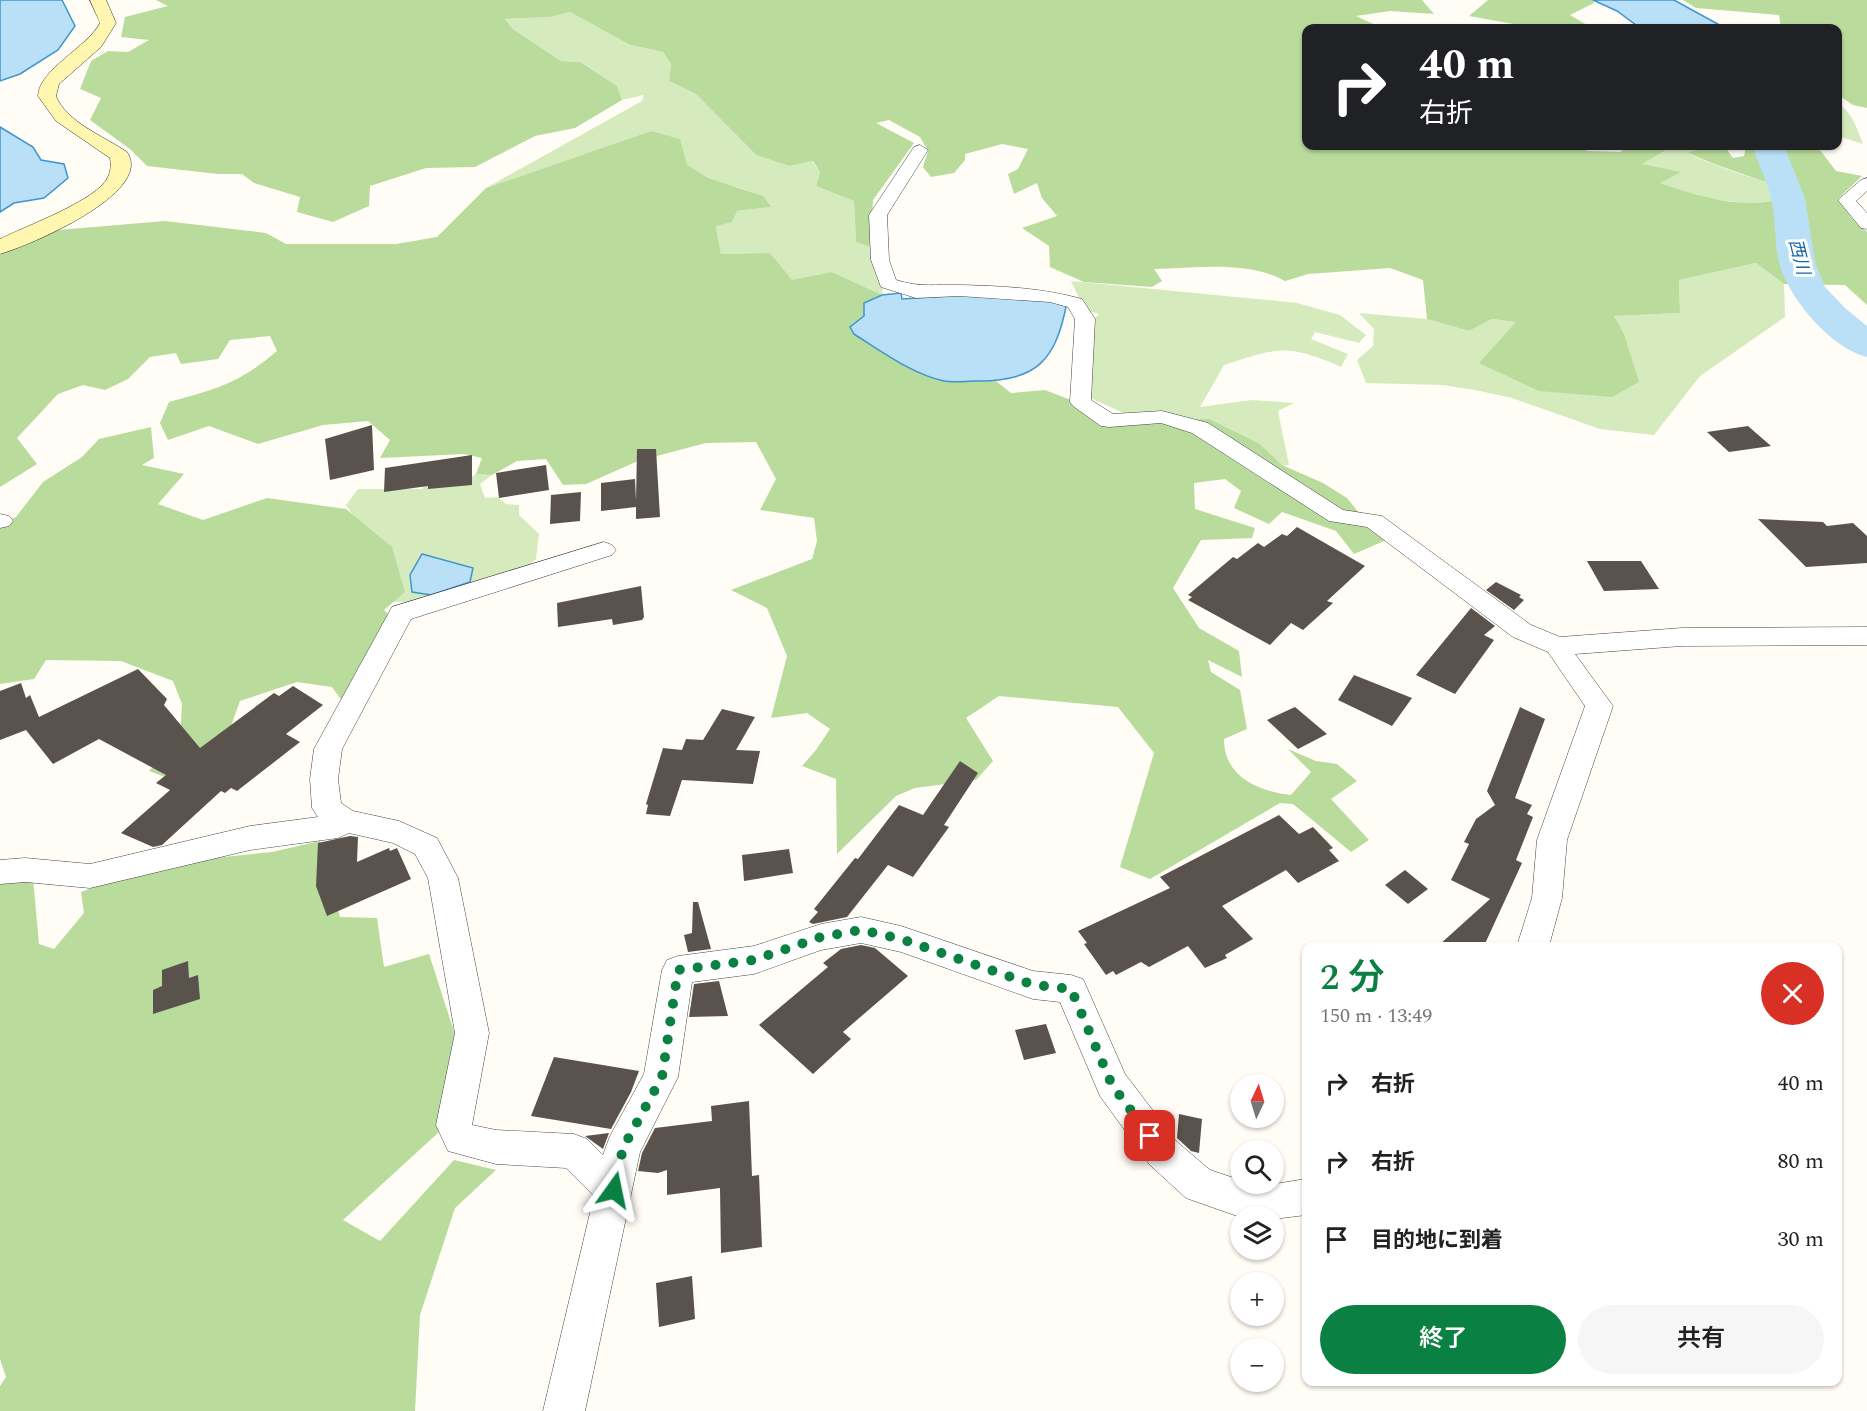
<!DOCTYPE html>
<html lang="ja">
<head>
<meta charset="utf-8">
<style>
  body { margin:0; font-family:Spectral,"Noto Sans JP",serif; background:#f6f6f6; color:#222; height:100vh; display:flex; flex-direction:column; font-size:22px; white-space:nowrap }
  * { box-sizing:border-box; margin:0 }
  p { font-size:20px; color:#767676 }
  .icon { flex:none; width:33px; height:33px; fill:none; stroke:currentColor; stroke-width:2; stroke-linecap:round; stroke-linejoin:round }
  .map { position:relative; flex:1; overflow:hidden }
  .sheet { position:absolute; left:1302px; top:942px; width:540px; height:444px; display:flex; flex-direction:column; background:#fff; border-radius:12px; box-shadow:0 2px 4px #0004 }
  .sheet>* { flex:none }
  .banner { position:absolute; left:1302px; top:24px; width:540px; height:126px; border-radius:12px; box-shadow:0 2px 4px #0004; background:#202124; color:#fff; overflow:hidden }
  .needle { width:39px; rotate:4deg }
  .fabs { position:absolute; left:1230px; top:1074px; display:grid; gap:12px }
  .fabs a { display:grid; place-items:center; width:54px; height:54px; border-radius:50%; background:#fff; box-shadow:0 2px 4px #0004; font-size:30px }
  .pin { position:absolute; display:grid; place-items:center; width:51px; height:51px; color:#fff; margin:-26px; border-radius:12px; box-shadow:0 3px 9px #0006 }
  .me { position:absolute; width:66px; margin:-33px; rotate:12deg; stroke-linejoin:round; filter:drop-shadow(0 0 4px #0008) }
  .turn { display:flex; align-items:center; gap:21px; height:126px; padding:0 18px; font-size:27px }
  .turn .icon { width:78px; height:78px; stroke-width:2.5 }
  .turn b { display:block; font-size:42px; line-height:51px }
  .round { display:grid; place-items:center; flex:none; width:63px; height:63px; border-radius:32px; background:#f6f6f6 }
  .overview { display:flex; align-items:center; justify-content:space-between; height:102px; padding:0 18px }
  h1 { font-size:36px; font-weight:600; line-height:45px; color:#0b8043 }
  .primary-button { display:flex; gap:12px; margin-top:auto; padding:12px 18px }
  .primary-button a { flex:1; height:69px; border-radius:36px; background:#0b8043; color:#fff; font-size:24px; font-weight:600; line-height:69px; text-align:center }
  .primary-button a+a { background:#f6f6f6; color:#222 }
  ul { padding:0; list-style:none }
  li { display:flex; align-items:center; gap:18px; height:78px; padding:0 18px }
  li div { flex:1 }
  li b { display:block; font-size:22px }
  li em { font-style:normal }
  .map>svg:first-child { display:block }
</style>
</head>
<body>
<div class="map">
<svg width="1867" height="1411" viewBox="0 0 1867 1411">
  <rect width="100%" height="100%" fill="#fffdf5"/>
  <g fill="#d5ebbd">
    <path d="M 570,12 L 630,45 L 663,52 L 671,64 L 669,81 L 696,94 L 756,155 L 789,166 L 812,161 L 820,172 L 816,186 L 854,201 L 856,242 L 870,247 L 883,288 L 882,295 L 832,272 L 792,281 L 770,253 L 721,254 L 716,226 L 737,211 L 770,207 C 757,187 730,188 709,179 C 686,169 669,148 651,131 L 486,188 L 642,101 L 644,95 L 622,100 L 617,86 L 582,62 L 561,61 L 513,29 L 505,19 L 550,17 Z"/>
    <path d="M 1838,103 C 1852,112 1857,129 1863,144 L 1838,136 Z"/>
    <path d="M 1669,146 L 1708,146 L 1689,154 C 1726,171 1763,180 1802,195 L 1757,205 L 1704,198 L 1659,183 L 1680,172 L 1641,164 L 1668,149 Z"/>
    <path d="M 1756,263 L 1784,284 L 1785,317 L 1700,376 L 1654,435 L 1600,429 L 1512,398 L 1475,390 L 1443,385 L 1366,383 L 1357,360 L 1373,346 L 1374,329 L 1359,313 L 1427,319 L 1469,331 L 1492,319 L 1517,322 L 1479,363 L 1624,334 L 1613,316 L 1680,313 L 1679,280 Z"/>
    <path d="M 1071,281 L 1297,303 L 1340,315 L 1366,335 L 1359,343 L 1315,332 L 1311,339 L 1348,354 L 1341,367 C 1286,343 1279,348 1224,365 L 1200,407 L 1252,400 L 1294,403 L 1278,411 L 1289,465 L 1282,465 L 1260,444 L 1140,421 L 1089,397 L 1085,328 L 1099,314 L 1085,310 Z"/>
    <path d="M 476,474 L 492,475 L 480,484 L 485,498 L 498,497 L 506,504 L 519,505 L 519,515 L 539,534 L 536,559 L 528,566 L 419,602 L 393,602 L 405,591 L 346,505 L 358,489 L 422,489 L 425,483 L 469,479 Z"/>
  </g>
  <g fill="#b9dc9c">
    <path d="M 156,0 L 1422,0 L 1434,14 L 1390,11 L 1356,16 L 1382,28 L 1306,28 L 1306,146 L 1581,146 L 1587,151 L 1621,152 L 1625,146 L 1669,146 L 1668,149 L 1642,164 L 1681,172 L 1660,183 C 1709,200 1750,212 1801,194 C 1762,180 1726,170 1688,153 L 1708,146 L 1725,147 L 1733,158 L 1744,156 L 1746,146 L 1817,146 L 1836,171 L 1862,176 L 1838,199 L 1851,217 L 1867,232 L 1867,305 L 1845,285 L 1784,284 L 1756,263 L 1679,280 L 1680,313 L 1614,316 L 1624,334 L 1639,382 L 1612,397 L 1539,391 L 1479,363 L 1516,322 L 1492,319 L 1469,331 L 1427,319 L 1423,280 L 1390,268 L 1308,274 L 1285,281 C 1247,260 1197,268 1154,269 L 1162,281 L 1152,287 L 1084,282 L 1050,267 L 1049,246 L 1022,228 L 1057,216 L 1042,198 L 1037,183 L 1014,194 L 1008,174 L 1018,169 L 1028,149 L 1002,144 L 965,154 L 965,160 L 954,173 L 931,177 L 923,167 L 928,151 L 920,137 L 889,120 L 876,123 L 914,143 L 873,200 L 870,247 L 856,242 L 854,201 L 816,186 L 820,172 L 813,161 L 789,166 L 756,155 L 696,94 L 669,81 L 671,64 L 663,52 L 630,45 L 570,12 L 550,17 L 505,19 L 513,29 L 561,61 L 581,62 L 617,86 L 622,100 L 575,128 L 535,136 L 475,167 L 426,168 L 370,186 L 369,206 L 333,222 L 297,212 L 300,197 L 254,183 L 242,174 L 218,174 L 147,166 L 130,149 L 90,120 L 101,98 L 80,89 L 91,61 L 108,51 L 128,52 L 149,40 L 121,37 L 125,17 L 168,6 Z"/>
    <path d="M 1488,0 L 1593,0 L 1594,3 L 1570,15 L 1592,28 L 1536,28 L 1469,16 Z"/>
    <path d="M 1683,0 L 1867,0 L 1867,108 L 1853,105 L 1838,95 L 1838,28 L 1781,28 L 1779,15 L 1696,8 Z"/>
    <path d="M 651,131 L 680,139 L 687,165 L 708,178 L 763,196 L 771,207 L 737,211 L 732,222 L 716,226 L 721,254 L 770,253 L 792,280 L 832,272 L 882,295 L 864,303 L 864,316 L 854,334 L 904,365 L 944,381 L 996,381 L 1011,393 L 1045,390 L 1071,400 L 1115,426 L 1140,421 L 1209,419 L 1260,444 L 1282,465 L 1323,483 L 1347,498 L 1369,525 L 1391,538 L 1354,554 L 1336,531 L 1282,512 L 1269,524 L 1234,508 L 1241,491 L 1225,479 L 1194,483 L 1195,509 L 1255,528 L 1252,538 L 1201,540 L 1173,588 L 1199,628 L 1239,651 L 1242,677 L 1208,660 L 1211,672 L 1240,690 L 1247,729 L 1224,739 C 1224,777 1258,791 1291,795 L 1311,772 L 1288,749 L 1316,761 L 1337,764 L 1357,781 L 1331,799 L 1369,840 L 1351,852 L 1293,804 L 1280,803 L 1150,879 L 1120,867 L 1154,753 L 1118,707 L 999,696 L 966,718 L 993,761 L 976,780 L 915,788 L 896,796 L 837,854 L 836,779 L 802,766 L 816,750 L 830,729 L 807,713 L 771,718 L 787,656 L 767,608 L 731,590 L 812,559 L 817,541 L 814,518 L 760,510 L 776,479 L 756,442 L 706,443 L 638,461 L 586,484 L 563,485 L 546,459 L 517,461 L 492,475 L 476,474 L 482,458 L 464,454 L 380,458 L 390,440 L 368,421 L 323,425 L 258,444 L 209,426 L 168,440 L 160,423 L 169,402 C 217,389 238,384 277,351 L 270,336 L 230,340 L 218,359 L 181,364 L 176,353 L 150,357 L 128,379 L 105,390 L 83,385 L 58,394 L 17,438 L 37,464 L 0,487 L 0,255 L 46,231 L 165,221 L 266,233 L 286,244 L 396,244 L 437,237 L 486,188 Z"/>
    <path d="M 151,427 L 154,458 L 142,465 L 184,474 L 158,504 L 203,520 L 267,498 L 346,509 L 392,547 L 405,592 L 384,610 L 393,619 L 345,705 L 332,687 L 297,682 L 240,701 L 231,726 L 165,777 L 149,771 L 180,739 L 182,704 L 173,681 L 121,661 L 46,660 L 34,679 L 0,684 L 0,524 L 16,517 L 43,482 L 82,457 L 99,439 Z"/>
    <path d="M 320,841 L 340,917 L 377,918 L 384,967 L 429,954 L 458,1044 L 440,1131 L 343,1220 L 380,1241 L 454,1160 L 496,1170 L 455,1208 L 420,1315 L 415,1411 L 0,1411 L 0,1386 L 6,1377 L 0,1359 L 0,876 L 33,878 L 39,944 L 54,949 L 84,913 L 81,892 L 125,875 L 194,860 L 272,852 Z"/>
  </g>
  <g fill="#b9e0f7" stroke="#3f96cf" stroke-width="1.5">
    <path d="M 0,0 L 62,0 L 75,26 L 58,50 L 20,74 L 0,81 Z"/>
    <path d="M 1593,0 L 1674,0 L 1725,28 L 1640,28 L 1617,11 Z"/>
    <path d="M 0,127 L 33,147 L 41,160 L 64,164 L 68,178 L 44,198 L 14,203 L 0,212 Z"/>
    <path d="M 901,293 L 902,299 L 976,294 L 1067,302 C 1056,360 1037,382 976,381 C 966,381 953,383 944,381 C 912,374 881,351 854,334 L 850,327 L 864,316 L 864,303 L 882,295 Z"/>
    <path d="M 422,554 L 473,568 L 470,582 L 431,595 L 412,592 L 410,575 Z"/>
  </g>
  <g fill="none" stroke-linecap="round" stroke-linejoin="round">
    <path fill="#b9e0f7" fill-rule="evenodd" d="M 1753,146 L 1784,146 L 1805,198 L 1815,262 L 1825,287 L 1845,308 L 1867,326 L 1867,357 C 1831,348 1788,298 1779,262 C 1774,241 1776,219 1771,198 C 1767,180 1757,163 1753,146 Z"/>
  </g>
  <g fill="#5a524d">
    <path d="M 372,425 L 374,470 L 330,480 L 325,439 Z"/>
    <path d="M 1748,426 L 1771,446 L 1729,452 L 1707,432 Z"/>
    <path d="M 637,449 L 656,449 L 660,517 L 636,519 L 636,507 L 601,511 L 601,483 L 635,479 L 636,501 Z"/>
    <path d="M 472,455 L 472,485 L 428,489 L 428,486 L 384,492 L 385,468 Z"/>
    <path d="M 546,465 L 549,490 L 499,498 L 496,473 Z"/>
    <path d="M 581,492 L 580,521 L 550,524 L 551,495 Z"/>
    <path d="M 1758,519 L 1823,522 L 1827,526 L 1853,523 L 1867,536 L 1867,563 L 1806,567 Z"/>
    <path d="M 1297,527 L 1365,566 L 1327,601 L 1333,603 L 1303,630 L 1291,623 L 1270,645 L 1188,600 L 1192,597 L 1188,595 L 1233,557 L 1237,559 L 1258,543 L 1264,547 L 1282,534 L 1287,536 Z"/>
    <path d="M 1587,561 L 1641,561 L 1659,589 L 1604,591 Z"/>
    <path d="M 1496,582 L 1521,595 L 1519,597 L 1524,600 L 1514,610 L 1486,590 Z"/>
    <path d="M 641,586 L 644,617 L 642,620 L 613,625 L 612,619 L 558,627 L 557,603 Z"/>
    <path d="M 1471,608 L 1495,626 L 1484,635 L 1494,640 L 1455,694 L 1416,675 Z"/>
    <path d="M 138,669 L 167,699 L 164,705 L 200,748 L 274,693 L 279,696 L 293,686 L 323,705 L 286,734 L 300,742 L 237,791 L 231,788 L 225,793 L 221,791 L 162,845 L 153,847 L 121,833 L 170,790 L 156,783 L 166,775 L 99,739 L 53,764 L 26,730 L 0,740 L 0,691 L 21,683 L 26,698 L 30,695 L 39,717 Z"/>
    <path d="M 1354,675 L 1412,698 L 1392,726 L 1338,700 Z"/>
    <path d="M 1295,707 L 1327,734 L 1298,749 L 1267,720 Z"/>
    <path d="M 1520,707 L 1545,719 L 1515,798 L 1532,805 L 1527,814 L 1533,817 L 1516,860 L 1522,863 L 1484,946 L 1438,946 L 1490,899 L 1451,880 L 1469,844 L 1464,842 L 1476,819 L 1495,805 L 1487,791 Z"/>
    <path d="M 722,709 L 755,717 L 736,750 L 760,751 L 753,784 L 682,780 L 670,816 L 646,814 L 648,805 L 646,804 L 663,748 L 682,750 L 686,739 L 703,740 Z"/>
    <path d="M 960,761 L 978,773 L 944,825 L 949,827 L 913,877 L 888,865 L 847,917 L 813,924 L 809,922 L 818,912 L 814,909 L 855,858 L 858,859 L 899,805 L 923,815 Z"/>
    <path d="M 1279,815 L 1299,834 L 1313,827 L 1333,848 L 1329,850 L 1339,861 L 1298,883 L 1286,870 L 1222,906 L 1253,939 L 1225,955 L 1227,958 L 1205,968 L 1188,946 L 1149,967 L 1141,962 L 1116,975 L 1113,971 L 1106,975 L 1084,944 L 1087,943 L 1078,931 L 1170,888 L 1160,877 Z"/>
    <path d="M 350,836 L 358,837 L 357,862 L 389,848 L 390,851 L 397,848 L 411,879 L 327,916 L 316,886 L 318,843 Z"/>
    <path d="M 789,849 L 793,873 L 744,881 L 742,855 Z"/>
    <path d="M 1405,870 L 1428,889 L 1408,904 L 1385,885 Z"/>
    <path d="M 693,902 L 698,902 L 711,949 L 688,952 L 684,935 L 692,933 Z"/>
    <path d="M 861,945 L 875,948 L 908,976 L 843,1032 L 851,1039 L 813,1074 L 759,1025 L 828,967 L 823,963 L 841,949 Z"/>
    <path d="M 188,961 L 189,978 L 198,975 L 200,999 L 153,1014 L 153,990 L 162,986 L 162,970 Z"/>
    <path d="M 719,981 L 728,1016 L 689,1017 L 694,984 Z"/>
    <path d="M 1046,1024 L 1056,1053 L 1024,1060 L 1015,1030 Z"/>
    <path d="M 554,1057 L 639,1071 L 631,1092 L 611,1129 L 531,1116 Z"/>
    <path d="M 749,1101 L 752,1176 L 759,1175 L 762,1247 L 721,1253 L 720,1188 L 667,1195 L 667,1170 L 658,1173 L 638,1171 L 642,1153 L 655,1128 L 712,1121 L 711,1106 Z"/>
    <path d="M 1179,1114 L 1202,1119 L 1199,1153 L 1191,1151 L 1177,1138 Z"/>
    <path d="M 609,1133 L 603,1149 L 585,1136 Z"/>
    <path d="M 692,1276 L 695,1319 L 659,1327 L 656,1283 Z"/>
  </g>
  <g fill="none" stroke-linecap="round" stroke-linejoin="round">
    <g stroke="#444" stroke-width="1">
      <g id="street">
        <path d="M 920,145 L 928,150 L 887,215 L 889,260 L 896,280 C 922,288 935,284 961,285 C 1001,286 1043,288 1082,299 L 1095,319 L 1091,400 L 1113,414 L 1162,411 L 1208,423 L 1343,510 L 1382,516 L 1531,625 L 1560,637 L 1682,628 L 1867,627 L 1867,645 L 1682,646 L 1575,654 L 1613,706 L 1567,840 L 1562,898 L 1549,946 L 1517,946 L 1532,898 L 1537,840 L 1585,706 L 1548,652 L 1513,637 L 1367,527 L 1329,521 L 1192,433 L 1161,423 L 1109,427 L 1101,426 L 1073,406 L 1070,402 L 1075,319 L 1068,307 L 1050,302 L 959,296 L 916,298 L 881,287 L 871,260 L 869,215 L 914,147 Z"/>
        <path d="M 1867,178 L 1867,191 L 1856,201 L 1867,213 L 1867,229 L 1861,228 L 1838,200 L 1861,180 Z"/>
        <path d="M 0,514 L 9,516 L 13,521 L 9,526 L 0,528 Z"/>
        <path d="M 604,542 L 612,545 L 616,550 L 612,555 L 411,619 L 342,749 L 338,779 L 341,803 L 353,811 L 399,821 L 437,838 L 458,878 L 489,1033 L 472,1125 L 496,1130 L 574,1134 L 587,1139 L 603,1155 L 610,1136 L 644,1074 L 662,970 L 667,960 L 678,956 L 754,946 L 821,924 L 861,917 L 901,926 L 1033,971 L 1071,975 L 1083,979 L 1125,1074 L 1176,1141 L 1210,1170 L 1240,1180 L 1240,1184 L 1274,1184 L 1306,1179 L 1306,1215 L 1274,1219 L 1274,1216 L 1240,1217 L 1186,1198 L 1150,1165 L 1100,1096 L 1060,1002 L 1033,999 L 901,952 L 861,943 L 821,950 L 754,974 L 692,982 L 678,1077 L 640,1152 L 585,1411 L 543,1411 L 594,1196 L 566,1168 L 496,1164 L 448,1151 L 436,1125 L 455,1033 L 428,878 L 415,854 L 393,843 L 349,833 L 338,838 L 250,850 L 90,888 L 25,882 L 0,884 L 0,860 L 25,858 L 90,864 L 250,826 L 318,817 L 312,808 L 310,779 L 314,749 L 392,607 Z"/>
      </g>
    </g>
    <g stroke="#333" stroke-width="1">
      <path id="secondary" d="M 90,0 L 106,0 L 116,23 L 101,47 L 59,84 L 56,96 C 66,122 105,137 127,152 C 155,193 28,246 0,254 L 0,239 C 24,227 98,200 108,177 C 111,171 111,164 110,158 L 56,121 L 38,96 C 39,69 87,48 100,23 Z"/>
    </g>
    <use href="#street" fill="#fff" fill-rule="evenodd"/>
    <use href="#secondary" fill="#fff6b0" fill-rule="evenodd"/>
  </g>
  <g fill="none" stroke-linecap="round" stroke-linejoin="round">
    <path stroke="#0b8043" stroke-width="10" stroke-dasharray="0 18" d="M 614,1190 L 623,1148 L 662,1077 L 678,970 L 754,960 L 821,937 L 861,930 L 901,939 L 1034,985 L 1071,989 L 1112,1085 L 1150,1136"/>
  </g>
  <g text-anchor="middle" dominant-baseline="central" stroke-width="6" stroke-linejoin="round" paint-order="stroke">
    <g font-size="18" font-style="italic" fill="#1768a6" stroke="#fff">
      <text transform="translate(1799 257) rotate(76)">西川</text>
    </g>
  </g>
</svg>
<div class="fabs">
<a><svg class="needle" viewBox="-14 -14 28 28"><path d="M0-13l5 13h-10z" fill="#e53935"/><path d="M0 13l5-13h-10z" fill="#767676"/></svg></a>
<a><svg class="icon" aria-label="search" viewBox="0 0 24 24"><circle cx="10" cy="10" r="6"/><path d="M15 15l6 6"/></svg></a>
<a><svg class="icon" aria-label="layers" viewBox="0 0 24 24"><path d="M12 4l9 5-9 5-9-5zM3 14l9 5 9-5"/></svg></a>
<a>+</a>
<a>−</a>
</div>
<div class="pin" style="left:1150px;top:1136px;background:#d93025"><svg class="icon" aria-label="arrive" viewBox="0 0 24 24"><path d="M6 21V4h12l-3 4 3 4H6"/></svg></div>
<svg class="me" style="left:614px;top:1190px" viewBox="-20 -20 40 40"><path d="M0-17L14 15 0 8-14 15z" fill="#0b8043" stroke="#fff" stroke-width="4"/></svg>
<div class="banner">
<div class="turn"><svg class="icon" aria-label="right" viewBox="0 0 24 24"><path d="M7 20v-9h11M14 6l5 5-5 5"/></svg><div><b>40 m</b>右折</div></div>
</div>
<section class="sheet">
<div class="overview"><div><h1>2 分</h1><p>150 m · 13:49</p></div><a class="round" style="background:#d93025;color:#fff"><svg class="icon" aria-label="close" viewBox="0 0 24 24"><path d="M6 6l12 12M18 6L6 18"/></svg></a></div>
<ul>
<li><svg class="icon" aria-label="right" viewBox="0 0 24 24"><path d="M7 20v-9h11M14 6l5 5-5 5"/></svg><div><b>右折</b></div><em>40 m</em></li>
<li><svg class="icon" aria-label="right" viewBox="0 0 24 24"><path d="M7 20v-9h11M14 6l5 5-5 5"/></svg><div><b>右折</b></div><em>80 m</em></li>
<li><svg class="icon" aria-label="arrive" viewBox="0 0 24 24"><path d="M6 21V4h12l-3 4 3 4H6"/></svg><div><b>目的地に到着</b></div><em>30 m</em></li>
</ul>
<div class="primary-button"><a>終了</a><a>共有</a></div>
</section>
</div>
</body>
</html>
